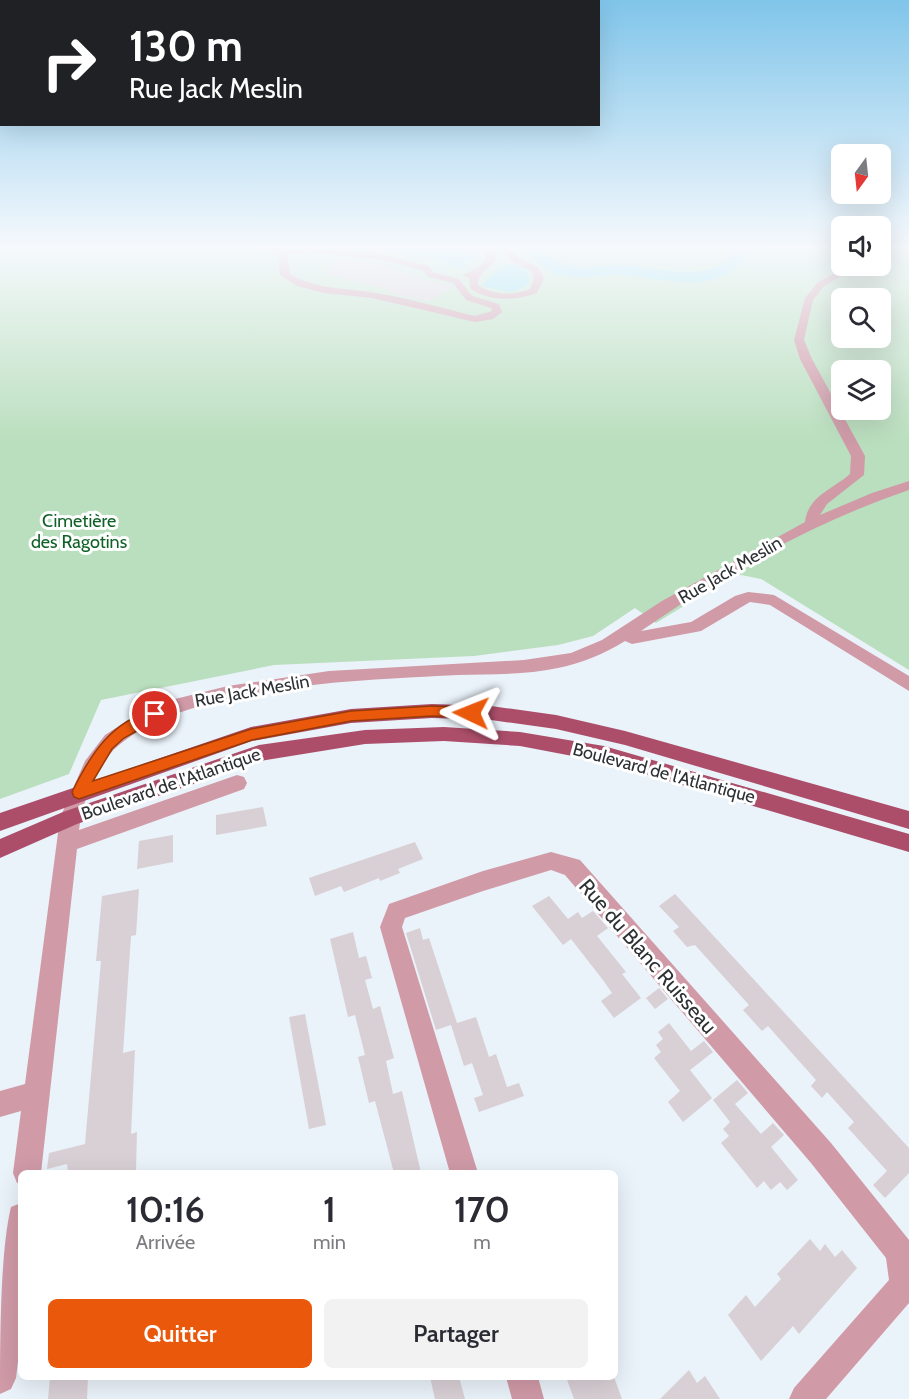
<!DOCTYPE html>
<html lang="fr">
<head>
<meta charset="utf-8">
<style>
  body { margin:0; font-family:Cabin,sans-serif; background:#f2f2f3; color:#2b2b33; height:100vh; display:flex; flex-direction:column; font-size:22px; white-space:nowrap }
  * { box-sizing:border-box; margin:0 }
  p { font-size:20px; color:#7c7c81 }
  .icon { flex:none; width:33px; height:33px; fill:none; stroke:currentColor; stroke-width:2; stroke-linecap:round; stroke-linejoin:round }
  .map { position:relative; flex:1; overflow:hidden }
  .drawer { position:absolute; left:18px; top:1170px; width:600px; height:210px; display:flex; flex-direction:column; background:#fff; border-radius:9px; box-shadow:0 6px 24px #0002 }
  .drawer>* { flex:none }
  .banner { position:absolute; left:0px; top:0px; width:600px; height:126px; box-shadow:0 6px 24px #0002; background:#202124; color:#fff; overflow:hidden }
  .needle { width:39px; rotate:195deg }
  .buttons { position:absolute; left:831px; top:144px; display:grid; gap:12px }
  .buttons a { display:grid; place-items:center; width:60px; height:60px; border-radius:9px; background:#fff; box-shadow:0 6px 24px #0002; font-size:30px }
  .pin { position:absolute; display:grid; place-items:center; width:51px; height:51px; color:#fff; margin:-26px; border:3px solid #fff; border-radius:50%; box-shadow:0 2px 6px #0007 }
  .me { position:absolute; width:66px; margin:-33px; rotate:272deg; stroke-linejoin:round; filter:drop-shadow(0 0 4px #0008) }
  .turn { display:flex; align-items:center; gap:21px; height:126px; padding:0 30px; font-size:27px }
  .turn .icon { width:78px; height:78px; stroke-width:2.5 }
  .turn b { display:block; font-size:42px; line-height:51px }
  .eta { display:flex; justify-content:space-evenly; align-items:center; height:102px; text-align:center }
  .eta b { font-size:36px; font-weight:600; line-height:42px }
  .cta { display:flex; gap:12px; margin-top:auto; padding:12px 30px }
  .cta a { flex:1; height:69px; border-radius:9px; background:#ea580c; color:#fff; font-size:24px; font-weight:600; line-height:69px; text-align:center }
  .cta a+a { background:#f2f2f3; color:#2b2b33 }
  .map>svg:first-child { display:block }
</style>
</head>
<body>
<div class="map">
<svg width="909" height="1399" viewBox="0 0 909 1399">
  <rect width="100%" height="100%" fill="#eaf2fa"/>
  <path fill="#badfbe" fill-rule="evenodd" d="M 0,245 L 841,245 L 842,266 L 880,266 L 881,245 L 909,245 L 909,670 L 761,579 L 736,574 L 656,623 L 635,608 L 593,636 L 558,645 L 474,656 L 274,665 L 101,700 L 69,774 L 0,799 ZM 842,298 L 880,298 L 880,338 L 842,338 ZM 842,370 L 880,370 L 880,410 L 842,410 Z"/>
  <g fill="#85deed">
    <path d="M 337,245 L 465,245 L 476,257 L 459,269 C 429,253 373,249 337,245 Z"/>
    <path d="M 513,264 C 525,267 531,272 528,285 L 512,292 L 481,286 L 501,266 Z"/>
  </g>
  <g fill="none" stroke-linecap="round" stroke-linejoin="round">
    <path fill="#85deed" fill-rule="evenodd" d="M 529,245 L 545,245 C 550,254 554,261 564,264 C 582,271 602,264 620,265 C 648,266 702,282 725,261 C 730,257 731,251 734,245 L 750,245 C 730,303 661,276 616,275 C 593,275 569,282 547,270 C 538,265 533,254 529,245 Z"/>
  </g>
  <g fill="#d9d0d6">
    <path d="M 339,258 L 373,261 L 372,263 L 453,287 L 428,302 L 395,294 L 385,291 L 388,290 L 323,273 Z"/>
    <path d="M 263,807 L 267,826 L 216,835 L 216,815 Z"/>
    <path d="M 173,835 L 173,862 L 137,869 L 139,841 Z"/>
    <path d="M 415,842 L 423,859 L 398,869 L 400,873 L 380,881 L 379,878 L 344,892 L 341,886 L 315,896 L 309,878 Z"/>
    <path d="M 139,889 L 136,935 L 131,936 L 123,1053 L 135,1050 L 131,1134 L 137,1132 L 136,1170 L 126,1173 L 68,1173 L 67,1164 L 47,1169 L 49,1153 L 85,1144 L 101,961 L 96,961 L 102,896 Z"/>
    <path d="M 675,894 L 909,1148 L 909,1173 L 885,1198 L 873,1185 L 887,1171 L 848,1128 L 854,1122 L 827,1092 L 822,1098 L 811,1086 L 816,1080 L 791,1052 L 768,1026 L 762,1031 L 743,1010 L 749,1005 L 695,945 L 687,947 L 673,931 L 679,927 L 659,906 Z"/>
    <path d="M 549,896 L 568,919 L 578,912 L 582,918 L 593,911 L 608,928 L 597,936 L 626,972 L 622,974 L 641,998 L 614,1018 L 601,1001 L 612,993 L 603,980 L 571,939 L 563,945 L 532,906 Z"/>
    <path d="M 420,928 L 423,940 L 429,938 L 457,1023 L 476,1017 L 489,1057 L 496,1054 L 507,1087 L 519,1083 L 524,1096 L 479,1112 L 474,1098 L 483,1095 L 472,1063 L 464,1066 L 451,1025 L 436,1030 L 406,933 Z"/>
    <path d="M 353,932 L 359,958 L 366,956 L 372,978 L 365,980 L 373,1009 L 380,1006 L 394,1058 L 386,1061 L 393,1094 L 402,1091 L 421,1173 L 394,1173 L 375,1101 L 369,1103 L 358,1057 L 365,1055 L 355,1015 L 348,1017 L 330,939 Z"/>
    <path d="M 659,988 L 668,999 L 655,1009 L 646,998 Z"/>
    <path d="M 305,1014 L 326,1125 L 309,1129 L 289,1017 Z"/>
    <path d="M 669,1023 L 691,1051 L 704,1041 L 713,1052 L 690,1070 L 712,1098 L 683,1122 L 668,1102 L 680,1091 L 654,1058 L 661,1052 L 656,1045 L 663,1039 L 658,1032 Z"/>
    <path d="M 737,1080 L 748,1093 L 735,1104 L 761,1134 L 773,1123 L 784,1135 L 771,1147 L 798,1180 L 787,1190 L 780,1182 L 771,1190 L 764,1181 L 757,1188 L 721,1143 L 729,1136 L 723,1129 L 730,1122 L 713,1100 Z"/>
    <path d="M 810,1239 L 820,1251 L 825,1244 L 835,1257 L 842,1250 L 857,1268 L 799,1334 L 793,1326 L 761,1361 L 728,1315 L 746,1295 L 755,1307 L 781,1279 L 777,1274 Z"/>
    <path d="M 689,1370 L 697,1383 L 705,1376 L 720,1399 L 660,1399 Z"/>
    <path d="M 50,1377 L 88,1377 L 87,1399 L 48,1399 Z"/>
    <path d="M 430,1377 L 459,1377 L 465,1399 L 435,1399 Z"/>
    <path d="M 566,1377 L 614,1377 L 622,1399 L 574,1399 Z"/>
  </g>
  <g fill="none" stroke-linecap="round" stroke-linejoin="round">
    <g fill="#d09aa7" fill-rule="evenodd">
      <path d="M 243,245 L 257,245 L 278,250 L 270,245 L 285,245 L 287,249 L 308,246 L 386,255 L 428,266 L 435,273 L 459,279 L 472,296 L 499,304 L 502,312 L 493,319 L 475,322 L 372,298 L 324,293 L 297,286 L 280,275 L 278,255 ZM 308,252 L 383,260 L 422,270 L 429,277 L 453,283 L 466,300 L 491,308 L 492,311 L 475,316 C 441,308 405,297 370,292 C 342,288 315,289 290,274 L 287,255 Z"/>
      <path d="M 485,245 L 493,245 L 496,260 C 488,269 478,273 478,285 C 493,295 513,296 530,289 L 534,278 L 531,271 L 511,261 L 501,245 L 509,245 L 517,257 L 538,267 L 544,278 L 537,293 C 516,301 489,302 470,288 L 469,278 L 463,275 L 479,267 L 486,259 Z"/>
      <path d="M 880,245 L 886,245 L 880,251 Z"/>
      <path d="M 847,266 L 858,266 L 824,286 L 813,300 L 804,340 L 812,359 L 865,456 L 864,475 L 827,504 L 820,515 L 872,493 L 909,481 L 909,490 C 814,522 723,574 641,631 L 691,622 L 735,596 L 748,592 L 774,595 L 909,676 L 909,691 L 770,605 L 750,602 L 701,631 L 632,644 L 625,641 C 604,654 582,663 558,668 C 525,675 491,674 458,675 C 363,680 193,684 119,745 C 96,764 82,802 79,830 L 237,775 L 244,777 L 247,783 L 244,789 L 77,849 L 41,1173 L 21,1173 L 21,1184 L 17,1183 L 13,1173 L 21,1111 L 0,1117 L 0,1091 L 25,1084 L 60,818 L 85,761 L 105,735 L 136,715 L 175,699 L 228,686 L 329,671 L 524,660 L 571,653 L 602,640 L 662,601 L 805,522 C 808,496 833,489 850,474 L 851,456 L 800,359 L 794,340 L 805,298 L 818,282 Z"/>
      <path d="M 551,852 L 580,860 L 831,1143 L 909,1240 L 909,1303 L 826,1399 L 789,1399 L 794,1388 L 889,1280 L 886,1258 L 811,1163 L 565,875 L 551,870 L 483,891 L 405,918 L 402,927 L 478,1173 L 450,1173 L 380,927 L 389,904 L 483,871 Z"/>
      <path d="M 21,1203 L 21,1336 L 16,1378 L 11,1389 L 0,1394 C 0,1343 0,1252 11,1207 Z"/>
      <path d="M 506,1377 L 538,1377 L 544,1399 L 512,1399 Z"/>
    </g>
    <g fill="#ac4e6a" fill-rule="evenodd">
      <path d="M 432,704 L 491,706 L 556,715 L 625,731 L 909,811 L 909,829 L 625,745 L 556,729 L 491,720 L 432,718 L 351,723 L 252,741 L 0,831 L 0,813 L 251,727 L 351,709 Z"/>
      <path d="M 444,727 L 520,732 L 604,746 L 909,834 L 909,852 L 604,762 L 520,746 L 444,741 L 365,744 L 260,761 L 77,824 L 0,858 L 0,839 L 63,812 L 259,745 L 365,730 Z"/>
    </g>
  </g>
  <linearGradient id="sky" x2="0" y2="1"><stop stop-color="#80c5ea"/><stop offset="0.56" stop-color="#f6f9fd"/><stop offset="1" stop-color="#f6f9fd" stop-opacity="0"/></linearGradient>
  <rect width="909" height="441" fill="url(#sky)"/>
  <path fill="#ea580c" stroke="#983908" stroke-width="1.5" d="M 432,706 L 471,707 L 478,713 L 471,718 L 432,716 L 351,721 L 252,740 L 79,799 L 74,797 L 72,792 C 91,753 111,722 155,709 L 162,714 L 160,718 L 124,738 L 112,749 L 93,781 L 251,729 L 351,711 Z"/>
  <g text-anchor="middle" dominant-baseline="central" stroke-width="6" stroke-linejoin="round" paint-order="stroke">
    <g font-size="18" fill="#106127" stroke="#fff">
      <text x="79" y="521">Cimetière<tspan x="79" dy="21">des Ragotins</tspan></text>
    </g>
    <g font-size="18" fill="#2e3134" stroke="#fff">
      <text transform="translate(730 570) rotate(-30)">Rue Jack Meslin</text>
      <text transform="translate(252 691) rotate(-10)">Rue Jack Meslin</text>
      <text transform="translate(664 773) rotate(15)">Boulevard de l'Atlantique</text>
      <text transform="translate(171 784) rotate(-19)">Boulevard de l'Atlantique</text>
    </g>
    <g font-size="21" fill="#2e3134" stroke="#fff">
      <text transform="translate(648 956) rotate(49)">Rue du Blanc Ruisseau</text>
    </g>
  </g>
</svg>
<div class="buttons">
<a><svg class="needle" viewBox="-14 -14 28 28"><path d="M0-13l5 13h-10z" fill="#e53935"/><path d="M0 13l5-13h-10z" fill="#7c7c81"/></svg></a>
<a><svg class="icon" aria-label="sound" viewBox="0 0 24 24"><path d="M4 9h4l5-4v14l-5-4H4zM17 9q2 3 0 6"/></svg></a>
<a><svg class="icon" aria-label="search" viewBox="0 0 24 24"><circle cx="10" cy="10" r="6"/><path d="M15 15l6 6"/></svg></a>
<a><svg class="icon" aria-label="layers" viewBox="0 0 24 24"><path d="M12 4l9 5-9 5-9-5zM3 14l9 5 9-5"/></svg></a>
</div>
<div class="pin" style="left:155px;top:714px;background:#d93025"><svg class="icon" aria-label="arrive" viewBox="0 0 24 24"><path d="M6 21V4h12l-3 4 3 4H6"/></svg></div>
<svg class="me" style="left:471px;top:713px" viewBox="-20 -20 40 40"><path d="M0-17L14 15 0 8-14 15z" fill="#ea580c" stroke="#fff" stroke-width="4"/></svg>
<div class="banner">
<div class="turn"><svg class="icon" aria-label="right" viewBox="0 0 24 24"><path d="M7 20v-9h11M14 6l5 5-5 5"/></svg><div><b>130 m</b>Rue Jack Meslin</div></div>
</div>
<section class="drawer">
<div class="eta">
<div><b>10:16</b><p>Arrivée</p></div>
<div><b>1</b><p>min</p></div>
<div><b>170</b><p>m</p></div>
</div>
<div class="cta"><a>Quitter</a><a>Partager</a></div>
</section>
</div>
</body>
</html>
